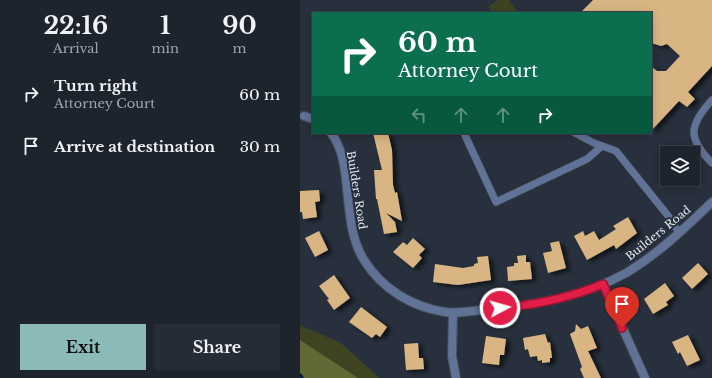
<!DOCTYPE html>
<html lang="en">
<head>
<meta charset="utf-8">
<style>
  body { margin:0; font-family:"Libre Baskerville",serif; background:#252c35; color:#f1f3f6; height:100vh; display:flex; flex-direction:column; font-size:15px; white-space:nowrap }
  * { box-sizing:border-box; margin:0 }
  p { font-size:13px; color:#a0a4aa }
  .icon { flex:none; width:22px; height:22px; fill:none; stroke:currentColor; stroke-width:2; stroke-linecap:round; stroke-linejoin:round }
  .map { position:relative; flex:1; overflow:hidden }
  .drawer { display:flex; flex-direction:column; background:#1d242d; width:300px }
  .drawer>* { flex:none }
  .hud { position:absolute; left:12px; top:12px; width:340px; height:122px; border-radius:0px; box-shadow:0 2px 10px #0003,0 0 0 1px #3b4149; background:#0b6e4f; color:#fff; overflow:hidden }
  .tools { position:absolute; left:360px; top:146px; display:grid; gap:8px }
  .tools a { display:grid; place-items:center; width:40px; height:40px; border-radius:0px; background:#1d242d; box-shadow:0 2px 10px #0003,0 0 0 1px #3b4149; font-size:20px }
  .pin { position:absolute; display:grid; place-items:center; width:34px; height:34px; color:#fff; margin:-41px -17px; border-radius:50% 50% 50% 0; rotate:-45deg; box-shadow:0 0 4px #0007 }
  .pin .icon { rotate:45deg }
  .me { position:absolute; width:44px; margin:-22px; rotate:84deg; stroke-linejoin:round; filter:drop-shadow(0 0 3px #0008) }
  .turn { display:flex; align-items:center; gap:14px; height:84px; padding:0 20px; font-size:18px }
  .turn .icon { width:52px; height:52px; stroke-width:2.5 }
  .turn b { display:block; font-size:28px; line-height:34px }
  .lanes { display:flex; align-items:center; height:38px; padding:0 20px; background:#0003; justify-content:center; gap:20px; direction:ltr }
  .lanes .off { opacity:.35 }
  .eta { display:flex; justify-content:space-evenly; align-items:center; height:68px; text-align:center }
  .eta b { font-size:24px; font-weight:700; line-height:28px }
  .cta { display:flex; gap:8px; margin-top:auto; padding:8px 20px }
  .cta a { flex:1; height:46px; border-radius:0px; background:#8bbbb9; color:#111; font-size:16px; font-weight:700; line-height:46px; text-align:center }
  .cta a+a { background:#252c35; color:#f1f3f6 }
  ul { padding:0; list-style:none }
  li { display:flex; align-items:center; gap:12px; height:52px; padding:0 20px }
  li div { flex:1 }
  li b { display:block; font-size:15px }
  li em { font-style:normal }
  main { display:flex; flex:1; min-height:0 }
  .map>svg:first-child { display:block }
</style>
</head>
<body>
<main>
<section class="drawer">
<div class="eta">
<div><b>22:16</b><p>Arrival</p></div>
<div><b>1</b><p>min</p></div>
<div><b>90</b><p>m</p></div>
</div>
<ul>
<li><svg class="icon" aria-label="right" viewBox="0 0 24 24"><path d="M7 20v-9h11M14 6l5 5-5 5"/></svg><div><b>Turn right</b><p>Attorney Court</p></div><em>60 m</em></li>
<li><svg class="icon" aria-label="arrive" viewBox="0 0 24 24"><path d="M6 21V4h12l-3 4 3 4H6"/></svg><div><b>Arrive at destination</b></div><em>30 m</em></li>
</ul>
<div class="cta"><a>Exit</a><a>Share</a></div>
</section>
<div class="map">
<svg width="412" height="378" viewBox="0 0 412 378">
  <defs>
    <filter id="shadow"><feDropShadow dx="4.5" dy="2.5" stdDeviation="2" flood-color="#0009"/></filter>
  </defs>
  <rect width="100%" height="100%" fill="#27303c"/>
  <g fill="#3e4322">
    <path d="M 198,0 L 209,0 L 218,13 L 193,13 L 188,7 Z"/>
    <path d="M 0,325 L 41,343 L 79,378 L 0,378 Z"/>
  </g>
  <path fill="#626934" d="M 0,340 L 58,378 L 0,378 Z"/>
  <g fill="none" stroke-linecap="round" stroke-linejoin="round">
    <path stroke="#001c3f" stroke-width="3.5" d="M 0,375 L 2,378"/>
  </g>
  <g fill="#d9b584" filter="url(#shadow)">
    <path d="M 293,0 L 412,0 L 412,66 L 388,92 L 395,99 L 387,107 L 379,101 L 351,131 L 351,66 L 357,71 L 366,71 L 380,56 L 367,44 L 361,46 L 351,43 L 351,13 L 280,13 Z"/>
    <path d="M 73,133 L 88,133 L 92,150 L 93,185 L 95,193 L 97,192 L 102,221 L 86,213 L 95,222 L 97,232 L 84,234 L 77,199 L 76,199 L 74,170 L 82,170 Z"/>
    <path d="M 19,190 L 20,201 L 15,202 L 17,217 L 3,219 L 2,212 L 0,212 L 0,191 Z"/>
    <path d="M 328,217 L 337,233 L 316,249 L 314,245 L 287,260 L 274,236 L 283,231 L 285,236 L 294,231 L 299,240 L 316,229 L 313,226 Z"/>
    <path d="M 19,231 L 28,250 L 15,257 L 5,238 Z"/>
    <path d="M 113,238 L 125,249 L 119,255 L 122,258 L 113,268 L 93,252 L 103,242 L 107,245 Z"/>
    <path d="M 259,241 L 266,268 L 248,273 L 243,253 L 252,251 L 250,243 Z"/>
    <path d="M 226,255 L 226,262 L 230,262 L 232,279 L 208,281 L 207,267 L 214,266 L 214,263 L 218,263 L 217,256 Z"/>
    <path d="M 188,256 L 191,280 L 158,285 L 133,282 L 135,264 L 163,268 L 174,266 L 174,264 L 178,263 L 177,257 Z"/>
    <path d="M 398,263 L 408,274 L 392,289 L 382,278 Z"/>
    <path d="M 34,275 L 50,298 L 34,310 L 27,300 L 29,299 L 19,286 Z"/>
    <path d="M 365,283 L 374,296 L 366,302 L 368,305 L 353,314 L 344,299 Z"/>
    <path d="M 61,307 L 87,327 L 80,337 L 76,334 L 72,338 L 49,322 Z"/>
    <path d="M 276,324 L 281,329 L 288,326 L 297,348 L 288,351 L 301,378 L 284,378 L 280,369 L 282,367 L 270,334 L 275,331 Z"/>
    <path d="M 245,334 L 248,343 L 250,342 L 252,358 L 250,358 L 250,362 L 242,363 L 242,360 L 238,361 L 237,356 L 230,357 L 228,349 L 225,350 L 223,338 Z"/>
    <path d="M 388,335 L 400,360 L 387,366 L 380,352 L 378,354 L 372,342 Z"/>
    <path d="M 186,336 L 206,339 L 204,355 L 200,355 L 199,365 L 182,363 Z"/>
    <path d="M 118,343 L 119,358 L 123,358 L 124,369 L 106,370 L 104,344 Z"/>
  </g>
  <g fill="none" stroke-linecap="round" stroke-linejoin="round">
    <g stroke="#454e59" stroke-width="8">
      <g id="lane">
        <path d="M 412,100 C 389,125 387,138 412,163"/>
        <path d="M 164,133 L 196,202 L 287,159 L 302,146"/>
        <path d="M 275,133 L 294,143 L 316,151 L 369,217 L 379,233"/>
      </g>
    </g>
    <g stroke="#454e59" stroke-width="10">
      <g id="street">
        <path d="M 4,116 L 13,119"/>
        <path d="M 31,133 C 55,163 40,222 64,260 C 82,289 112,307 145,312 C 159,314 174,311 187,309 C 236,305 283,297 326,273 C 358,254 385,228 412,202"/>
        <path d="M 303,284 L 345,378"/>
        <path d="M 153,313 L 152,356 L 156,378"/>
      </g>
    </g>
    <use href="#lane" stroke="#617297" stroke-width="7"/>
    <use href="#street" stroke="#617297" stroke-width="8"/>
  </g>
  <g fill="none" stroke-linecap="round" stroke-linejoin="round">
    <g stroke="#92132f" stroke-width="10">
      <path id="route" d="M 200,308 C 236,305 269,298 303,284 L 322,328"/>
    </g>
    <use href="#route" stroke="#e11d48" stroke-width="7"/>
  </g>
  <g text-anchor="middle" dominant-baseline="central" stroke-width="4" stroke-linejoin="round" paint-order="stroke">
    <g font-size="11" fill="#e4eaf2" stroke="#27303c">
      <text transform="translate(57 190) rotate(81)">Builders Road</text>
      <text transform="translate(358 233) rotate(-39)">Builders Road</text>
    </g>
  </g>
</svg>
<div class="tools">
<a><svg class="icon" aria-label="layers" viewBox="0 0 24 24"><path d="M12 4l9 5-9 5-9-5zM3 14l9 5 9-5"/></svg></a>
</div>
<div class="pin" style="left:322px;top:328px;background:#d93025"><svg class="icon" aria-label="arrive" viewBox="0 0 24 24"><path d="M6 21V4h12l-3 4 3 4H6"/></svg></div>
<svg class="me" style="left:200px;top:308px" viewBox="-20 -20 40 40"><circle r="17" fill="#e11d48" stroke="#fff" stroke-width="3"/><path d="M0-11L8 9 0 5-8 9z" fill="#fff"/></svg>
<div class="hud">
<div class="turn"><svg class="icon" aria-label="right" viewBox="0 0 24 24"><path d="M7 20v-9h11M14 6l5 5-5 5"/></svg><div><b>60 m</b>Attorney Court</div></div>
<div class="lanes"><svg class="icon off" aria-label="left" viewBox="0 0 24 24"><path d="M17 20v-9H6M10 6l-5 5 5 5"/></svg><svg class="icon off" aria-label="ahead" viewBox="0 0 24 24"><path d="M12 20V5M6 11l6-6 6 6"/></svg><svg class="icon off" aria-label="ahead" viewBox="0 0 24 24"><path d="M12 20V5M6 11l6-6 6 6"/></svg><svg class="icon" aria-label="right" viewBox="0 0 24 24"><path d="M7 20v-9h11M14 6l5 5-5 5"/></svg></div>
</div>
</div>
</main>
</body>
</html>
